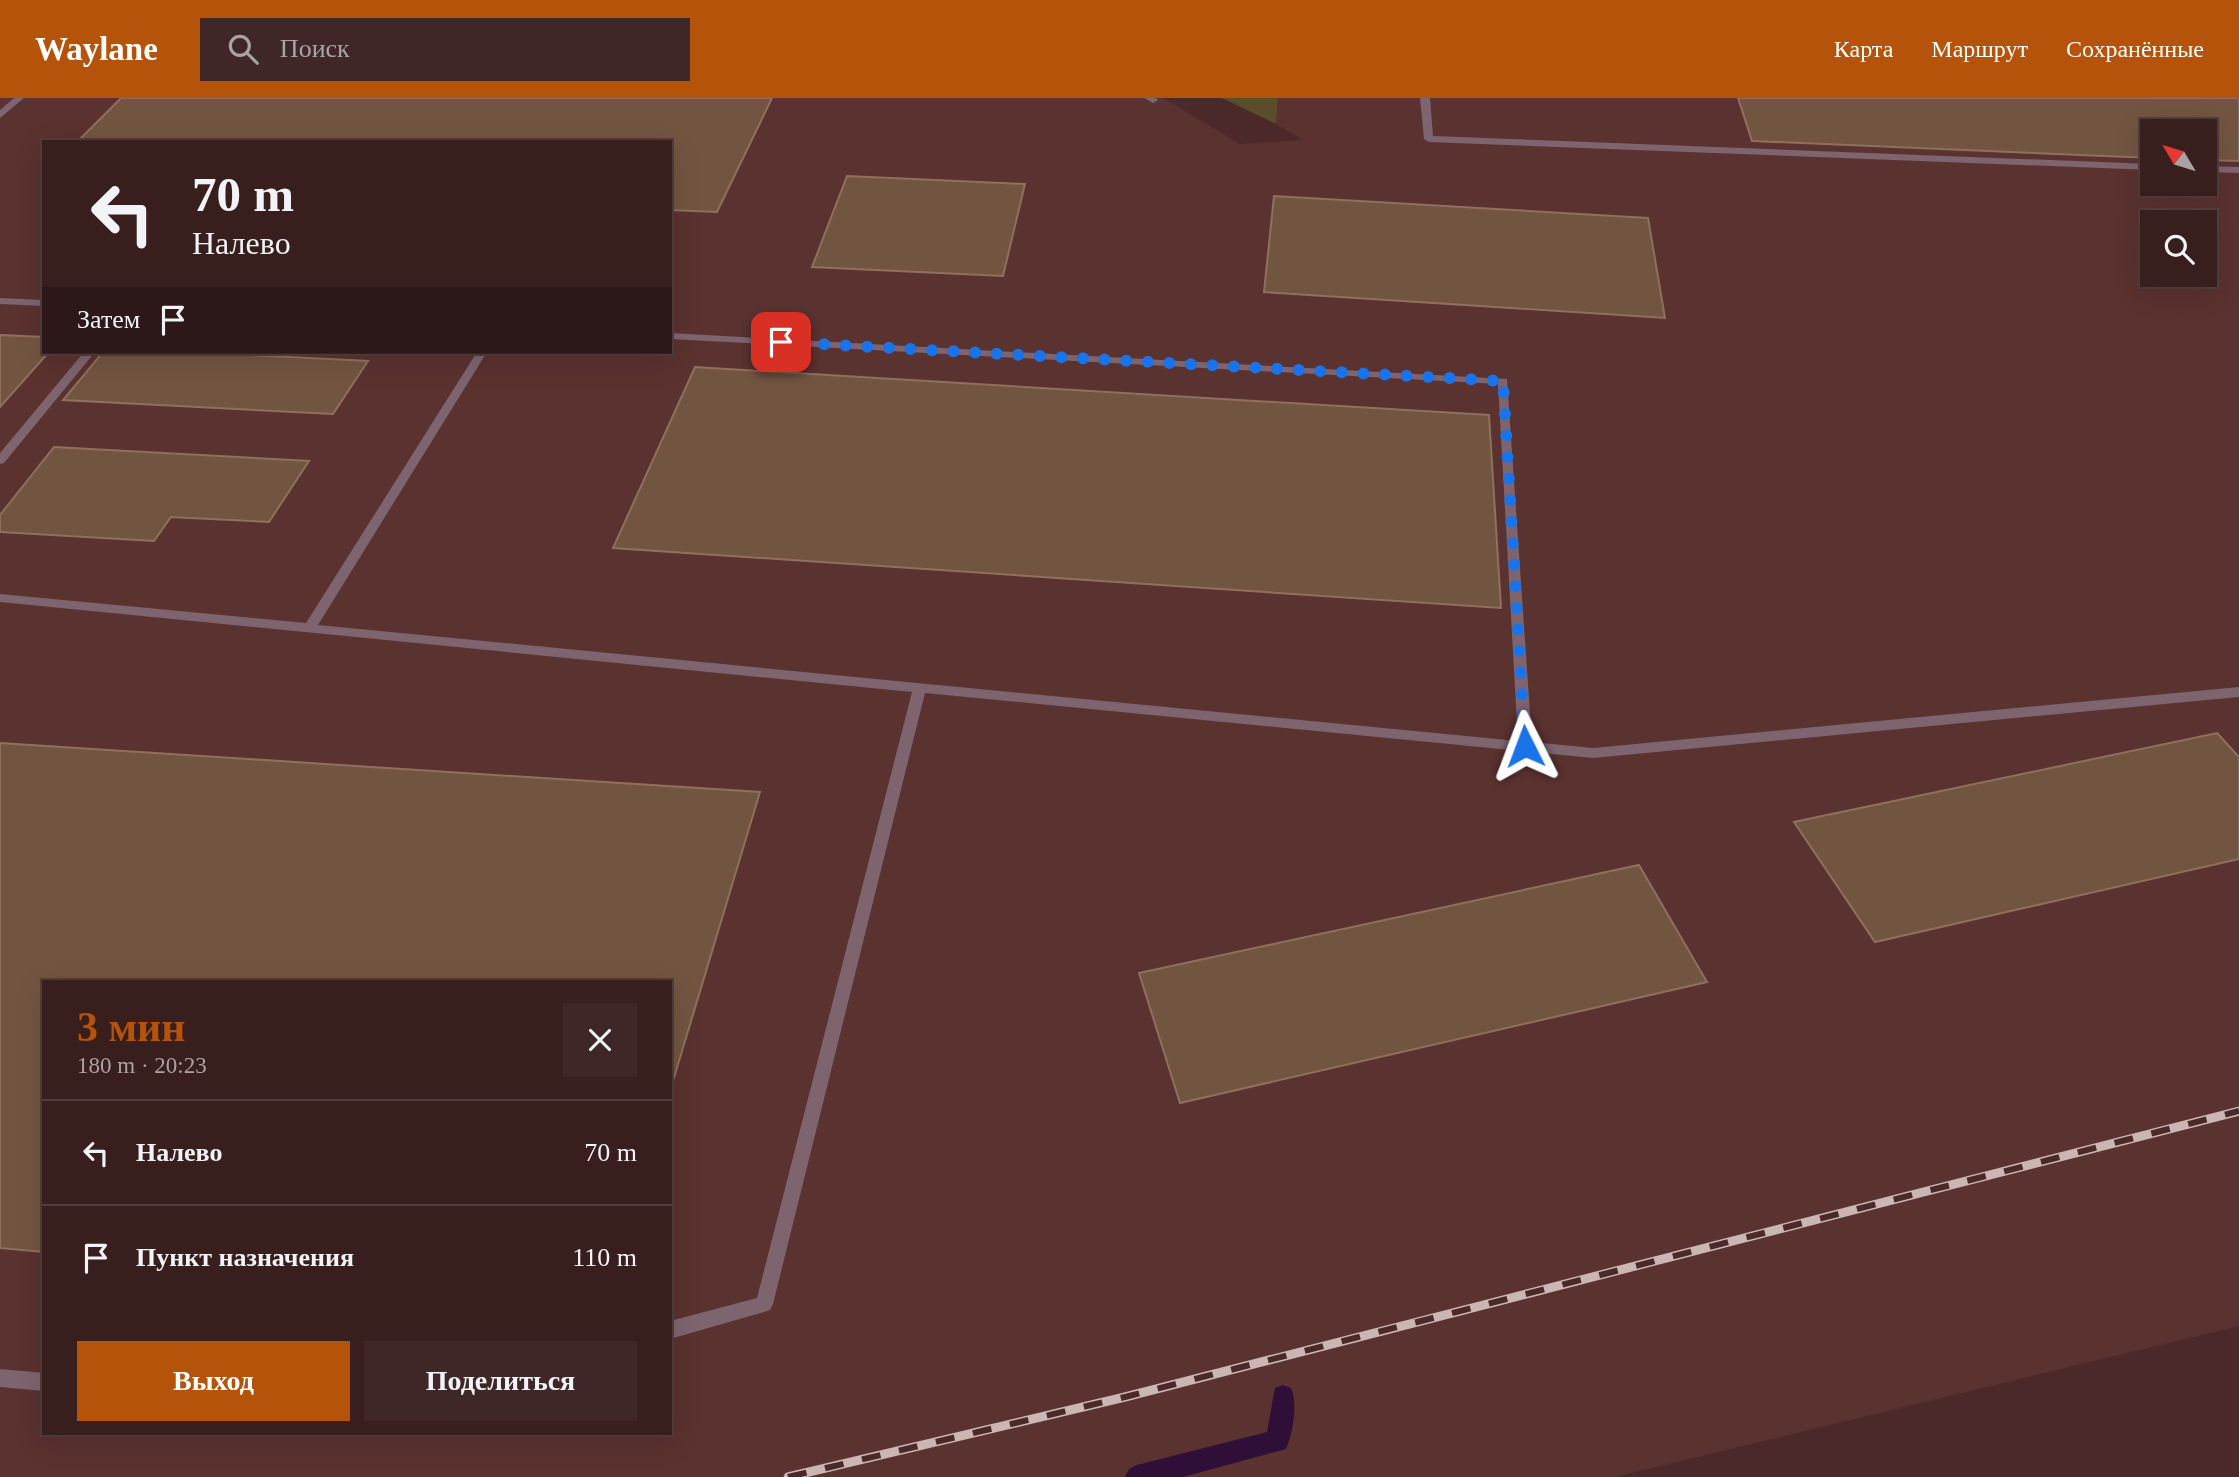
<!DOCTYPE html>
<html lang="ru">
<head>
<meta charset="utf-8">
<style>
  body { margin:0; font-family:"Times New Roman",serif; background:#3f2727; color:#f1f3f6; height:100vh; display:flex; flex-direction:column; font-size:26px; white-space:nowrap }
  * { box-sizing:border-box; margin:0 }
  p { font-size:23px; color:#aba2a4 }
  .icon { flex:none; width:38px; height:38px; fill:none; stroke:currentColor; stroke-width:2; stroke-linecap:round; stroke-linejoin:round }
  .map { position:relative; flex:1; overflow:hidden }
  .drawer { position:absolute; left:42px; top:882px; width:630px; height:455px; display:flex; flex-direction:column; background:#381f1e; border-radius:0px; box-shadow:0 7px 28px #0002,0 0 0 2px #523d3c }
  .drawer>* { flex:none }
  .top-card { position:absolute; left:42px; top:42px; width:630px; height:214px; border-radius:0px; box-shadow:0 7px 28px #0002,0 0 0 2px #523d3c; background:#381f1e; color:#f1f3f6; overflow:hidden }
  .needle { width:46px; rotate:308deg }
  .fabs { position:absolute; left:2140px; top:21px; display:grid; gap:14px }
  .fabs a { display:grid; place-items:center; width:77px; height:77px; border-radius:0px; background:#381f1e; box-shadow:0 7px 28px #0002,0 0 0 2px #523d3c; font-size:35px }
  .pin { position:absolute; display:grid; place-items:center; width:60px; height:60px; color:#fff; margin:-30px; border-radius:14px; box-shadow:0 4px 10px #0006 }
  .me { position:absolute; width:77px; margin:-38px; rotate:357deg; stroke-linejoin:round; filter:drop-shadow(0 0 5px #0008) }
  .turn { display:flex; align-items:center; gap:24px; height:147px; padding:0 35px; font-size:32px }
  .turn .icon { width:91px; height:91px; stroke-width:2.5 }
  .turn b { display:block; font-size:49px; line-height:60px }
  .then { display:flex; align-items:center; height:66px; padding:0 35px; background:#0003; gap:14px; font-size:26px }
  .round { display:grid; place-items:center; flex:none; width:74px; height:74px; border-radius:0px; background:#3f2727 }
  .headline { display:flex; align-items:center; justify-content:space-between; height:119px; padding:0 35px }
  h1 { font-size:42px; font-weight:600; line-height:52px; color:#b45309 }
  .primary-button { display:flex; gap:14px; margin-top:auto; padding:14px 35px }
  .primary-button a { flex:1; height:80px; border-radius:0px; background:#b45309; color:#fff; font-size:28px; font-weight:600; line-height:80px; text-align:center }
  .primary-button a+a { background:#3f2727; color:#f1f3f6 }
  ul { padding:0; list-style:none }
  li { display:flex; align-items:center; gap:21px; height:105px; padding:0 35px; border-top:2px solid #523d3c }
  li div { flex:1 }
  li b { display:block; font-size:26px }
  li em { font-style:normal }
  header { display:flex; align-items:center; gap:42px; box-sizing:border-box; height:98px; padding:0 35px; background:#b45309; color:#fff }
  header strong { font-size:33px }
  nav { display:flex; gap:38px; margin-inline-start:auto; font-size:24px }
  .search { width:490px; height:63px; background:#3f2727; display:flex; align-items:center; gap:18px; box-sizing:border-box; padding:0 24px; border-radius:0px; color:#aba2a4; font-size:26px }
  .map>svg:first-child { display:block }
</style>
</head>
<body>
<header>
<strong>Waylane</strong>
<div class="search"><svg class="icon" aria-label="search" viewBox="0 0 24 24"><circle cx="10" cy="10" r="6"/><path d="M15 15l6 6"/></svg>Поиск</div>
<nav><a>Карта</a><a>Маршрут</a><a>Сохранённые</a></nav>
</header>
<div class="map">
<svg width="2239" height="1379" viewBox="0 0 2239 1379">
  <rect width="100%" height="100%" fill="#4a2928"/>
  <path fill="#5a3230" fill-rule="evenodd" d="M 0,0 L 1163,0 L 1240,46 L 1303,42 L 1276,26 L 1278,0 L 2239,0 L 2239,1228 L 1615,1379 L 0,1379 ZM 2152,33 L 2205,33 L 2205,86 L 2152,86 ZM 44,44 L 670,44 L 670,254 L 44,254 ZM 2152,124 L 2205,124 L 2205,177 L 2152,177 ZM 44,884 L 670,884 L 670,1335 L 44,1335 Z"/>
  <path fill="#5b4d2b" d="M 1222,0 L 1278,0 L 1276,26 Z"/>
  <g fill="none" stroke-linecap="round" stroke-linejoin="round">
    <path fill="#2f0e38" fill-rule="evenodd" d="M 1283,1287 L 1291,1290 C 1298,1306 1293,1335 1286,1351 L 1183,1379 L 1125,1379 L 1129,1371 L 1137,1367 L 1267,1334 L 1275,1290 Z"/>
  </g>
  <g fill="#725541" stroke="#8f705c" stroke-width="2">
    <path d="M 121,0 L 772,0 L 717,114 L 670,112 L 670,44 L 77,44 Z"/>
    <path d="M 1738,0 L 2239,0 L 2239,63 L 2205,62 L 2205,33 L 2152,33 L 2152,60 L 1752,43 Z"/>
    <path d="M 847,78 L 1025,86 L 1003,178 L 812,169 Z"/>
    <path d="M 1274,98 L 1648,120 L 1665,220 L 1264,194 Z"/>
    <path d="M 0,237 L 44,239 L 44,254 L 49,254 L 0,309 Z"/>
    <path d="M 103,254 L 192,254 L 368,263 L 333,316 L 63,302 Z"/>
    <path d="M 695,269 L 1489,317 L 1501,510 L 613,450 Z"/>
    <path d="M 54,349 L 309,363 L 269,424 L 171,419 L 154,443 L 0,434 L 0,417 Z"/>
    <path d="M 2217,635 L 2239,659 L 2239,761 L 1875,844 L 1794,724 Z"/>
    <path d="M 0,645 L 760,694 L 670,993 L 670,884 L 44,884 L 44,1154 L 0,1150 Z"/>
    <path d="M 1639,767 L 1707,884 L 1180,1005 L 1139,875 Z"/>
  </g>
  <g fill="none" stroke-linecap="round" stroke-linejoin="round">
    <g fill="#7e646f" fill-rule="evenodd">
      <path d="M 14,0 L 24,0 L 0,20 L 0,12 Z"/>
      <path d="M 1144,0 L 1156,0 L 1158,2 L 1153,5 Z"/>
      <path d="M 1420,0 L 1430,0 L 1433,38 L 2152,66 L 2152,72 L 1429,44 L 1424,41 Z"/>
      <path d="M 2205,68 L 2239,69 L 2239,75 L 2205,74 Z"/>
      <path d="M 0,200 L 44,202 L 44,208 L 0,206 Z"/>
      <path d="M 670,235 L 1507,281 L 1532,644 L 1593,650 L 2239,589 L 2239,599 L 1593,660 L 925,595 L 773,1206 L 770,1212 L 764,1214 L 670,1241 L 670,1223 L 757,1200 L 912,594 L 0,504 L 0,496 L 306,525 L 477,254 L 487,254 L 318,527 L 1518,643 L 1498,286 L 670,241 Z"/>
      <path d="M 84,254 L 95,254 L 4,365 L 0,366 L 0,355 Z"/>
      <path d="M 0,1271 L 44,1275 L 44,1293 L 0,1289 Z"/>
    </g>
    <g stroke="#ccb6b4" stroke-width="9">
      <path id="rail" d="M 788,1379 L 1125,1299 L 2239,1013"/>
    </g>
    <use href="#rail" stroke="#4a2928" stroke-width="6" stroke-dasharray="19" stroke-linecap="butt"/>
  </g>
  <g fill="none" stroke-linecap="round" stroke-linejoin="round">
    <path stroke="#1a73e8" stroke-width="12" stroke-dasharray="0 21.6" d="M 781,244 L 1503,283 L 1525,648"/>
  </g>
</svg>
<div class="fabs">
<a><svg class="needle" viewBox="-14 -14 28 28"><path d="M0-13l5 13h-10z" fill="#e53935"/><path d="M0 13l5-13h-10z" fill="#aba2a4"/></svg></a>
<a><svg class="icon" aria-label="search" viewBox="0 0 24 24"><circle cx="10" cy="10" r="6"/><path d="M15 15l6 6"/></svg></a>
</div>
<div class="pin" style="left:781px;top:244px;background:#d93025"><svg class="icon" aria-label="arrive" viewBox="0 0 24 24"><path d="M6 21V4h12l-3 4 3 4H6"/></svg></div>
<svg class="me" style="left:1525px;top:648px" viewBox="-20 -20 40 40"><path d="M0-17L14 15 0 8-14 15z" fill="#1a73e8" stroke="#fff" stroke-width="4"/></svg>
<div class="top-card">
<div class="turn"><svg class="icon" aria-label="left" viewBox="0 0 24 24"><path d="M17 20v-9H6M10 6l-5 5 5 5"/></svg><div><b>70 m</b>Налево</div></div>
<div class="then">Затем<svg class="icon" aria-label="arrive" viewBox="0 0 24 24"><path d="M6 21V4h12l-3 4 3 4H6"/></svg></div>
</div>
<section class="drawer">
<div class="headline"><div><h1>3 мин</h1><p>180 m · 20:23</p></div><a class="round"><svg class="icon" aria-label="close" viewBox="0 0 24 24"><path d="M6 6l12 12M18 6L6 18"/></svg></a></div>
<ul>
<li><svg class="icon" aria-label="left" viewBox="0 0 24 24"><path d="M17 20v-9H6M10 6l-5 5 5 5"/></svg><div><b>Налево</b></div><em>70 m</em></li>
<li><svg class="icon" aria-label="arrive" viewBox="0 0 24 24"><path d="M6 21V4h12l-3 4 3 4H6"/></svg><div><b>Пункт назначения</b></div><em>110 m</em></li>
</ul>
<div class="primary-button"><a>Выход</a><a>Поделиться</a></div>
</section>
</div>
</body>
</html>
